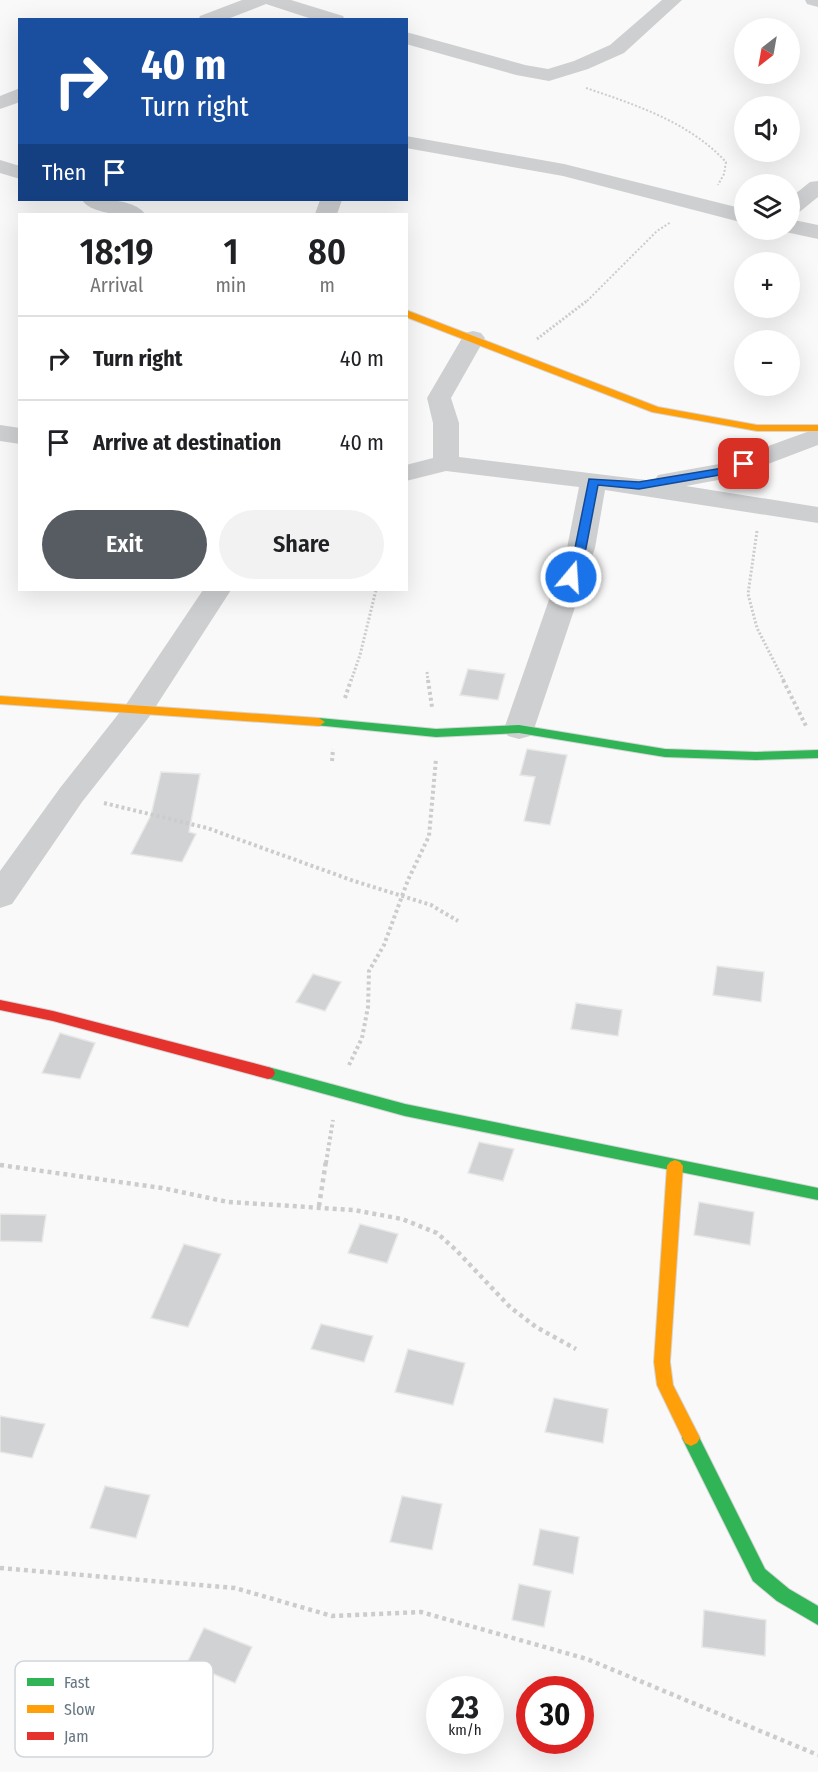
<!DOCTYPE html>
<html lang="en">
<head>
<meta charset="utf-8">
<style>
  body { margin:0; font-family:"Fira Sans Condensed",sans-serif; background:#f2f2f2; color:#202124; height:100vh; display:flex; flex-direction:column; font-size:22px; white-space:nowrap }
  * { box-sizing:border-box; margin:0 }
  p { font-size:20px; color:#757577 }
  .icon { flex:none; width:33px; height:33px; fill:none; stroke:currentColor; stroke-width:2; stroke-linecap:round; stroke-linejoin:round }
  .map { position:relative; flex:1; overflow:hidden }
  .sheet { position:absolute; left:18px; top:213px; width:390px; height:378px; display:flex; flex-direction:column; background:#fff; border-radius:0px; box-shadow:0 6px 24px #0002 }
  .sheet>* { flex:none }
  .banner { position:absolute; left:18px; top:18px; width:390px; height:183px; border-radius:0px; box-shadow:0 6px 24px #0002; background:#1a4fa0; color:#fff; overflow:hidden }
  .needle { width:39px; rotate:211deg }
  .tools { position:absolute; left:734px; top:18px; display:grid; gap:12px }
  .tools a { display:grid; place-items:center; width:66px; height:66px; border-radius:50%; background:#fff; box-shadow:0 6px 24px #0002; font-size:30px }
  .speed { position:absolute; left:426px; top:1676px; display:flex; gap:12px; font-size:30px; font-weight:700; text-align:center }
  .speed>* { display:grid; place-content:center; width:78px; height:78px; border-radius:50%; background:#fff; box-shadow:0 6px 24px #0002; line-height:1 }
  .speed small { font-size:15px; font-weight:400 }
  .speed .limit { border:9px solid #d22; background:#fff; color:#111 }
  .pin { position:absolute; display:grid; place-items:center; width:51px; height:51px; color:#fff; margin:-26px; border-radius:12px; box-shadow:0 3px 9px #0006 }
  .me { position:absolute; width:66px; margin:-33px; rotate:18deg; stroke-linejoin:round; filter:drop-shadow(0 0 4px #0008) }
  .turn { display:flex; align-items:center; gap:21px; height:126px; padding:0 24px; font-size:27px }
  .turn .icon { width:78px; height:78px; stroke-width:2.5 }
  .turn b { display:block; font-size:42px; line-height:51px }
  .then { display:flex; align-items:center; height:57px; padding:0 24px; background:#0003; gap:12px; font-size:22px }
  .eta { display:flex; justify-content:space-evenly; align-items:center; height:102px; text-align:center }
  .eta b { font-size:36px; font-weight:600; line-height:42px }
  .action { display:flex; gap:12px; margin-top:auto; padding:12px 24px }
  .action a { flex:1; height:69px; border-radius:36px; background:#565c61; color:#fff; font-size:24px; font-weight:600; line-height:69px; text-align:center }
  .action a+a { background:#f2f2f2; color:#202124 }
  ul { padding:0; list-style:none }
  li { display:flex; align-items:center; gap:18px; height:84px; padding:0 24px; border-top:2px solid #e0e0e0 }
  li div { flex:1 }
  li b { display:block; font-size:22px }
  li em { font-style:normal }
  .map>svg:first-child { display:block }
</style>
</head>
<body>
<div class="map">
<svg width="818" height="1772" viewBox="0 0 818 1772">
  <rect width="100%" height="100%" fill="#f9f9f9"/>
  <g fill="#d0d2d3" stroke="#e8e8e8" stroke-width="1.5">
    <path d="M 468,669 L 505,674 L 498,700 L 460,695 Z"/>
    <path d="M 527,749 L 567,755 L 550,825 L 524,821 L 535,777 L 520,775 Z"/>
    <path d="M 161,772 L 200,774 L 189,832 L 196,834 L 182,862 L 131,854 L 151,815 Z"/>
    <path d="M 717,966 L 764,972 L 761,1002 L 713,995 Z"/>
    <path d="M 313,974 L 341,982 L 325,1011 L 296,1002 Z"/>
    <path d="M 576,1003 L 622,1010 L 618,1036 L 571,1029 Z"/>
    <path d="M 60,1033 L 95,1043 L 80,1079 L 42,1073 Z"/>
    <path d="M 479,1142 L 514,1149 L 503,1181 L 468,1173 Z"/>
    <path d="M 699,1202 L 754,1212 L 750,1245 L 694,1235 Z"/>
    <path d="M 0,1214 L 46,1215 L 42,1242 L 0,1241 Z"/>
    <path d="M 360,1224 L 398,1234 L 387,1263 L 348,1253 Z"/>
    <path d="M 184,1244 L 221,1254 L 188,1327 L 151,1318 Z"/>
    <path d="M 321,1324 L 373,1336 L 364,1362 L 311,1349 Z"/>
    <path d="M 408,1349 L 465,1363 L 453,1405 L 395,1392 Z"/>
    <path d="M 554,1398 L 608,1409 L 603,1443 L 545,1432 Z"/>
    <path d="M 0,1416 L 45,1424 L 32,1458 L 0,1452 Z"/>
    <path d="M 105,1486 L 150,1495 L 136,1538 L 90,1528 Z"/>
    <path d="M 402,1496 L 442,1504 L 432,1550 L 390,1542 Z"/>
    <path d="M 540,1529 L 579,1537 L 573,1574 L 533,1565 Z"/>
    <path d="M 519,1584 L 551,1591 L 544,1627 L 512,1620 Z"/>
    <path d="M 704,1610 L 766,1620 L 765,1656 L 702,1647 Z"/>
    <path d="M 204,1628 L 252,1647 L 235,1683 L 187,1663 Z"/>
  </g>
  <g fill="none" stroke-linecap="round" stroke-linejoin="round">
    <g stroke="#d5d6d7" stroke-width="2">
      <g id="fast">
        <path d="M 319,718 L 436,729 L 519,725 L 665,749 L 756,752 L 818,750 L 818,758 L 756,760 L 665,757 L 519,733 L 436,737 L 315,725 L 313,722 L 315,719 Z"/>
        <path d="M 268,1067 L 405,1104 L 818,1188 L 818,1200 L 405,1116 L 263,1077 L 261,1073 L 263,1069 Z"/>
        <path d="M 691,1430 L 697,1433 L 765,1569 L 789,1589 L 818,1606 L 818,1625 L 777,1601 L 753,1581 L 682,1438 L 685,1433 Z"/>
      </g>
    </g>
    <g stroke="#d5d6d7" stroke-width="2">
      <g id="slow">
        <path d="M 406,310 L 658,407 L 757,425 L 818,425 L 818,431 L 757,431 L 652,412 L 406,317 Z"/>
        <path d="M 0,696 L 319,718 L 325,722 L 319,726 L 0,704 Z"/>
        <path d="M 675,1160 L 680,1162 L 683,1166 L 670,1362 L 673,1385 L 700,1438 L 697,1443 L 691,1446 L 685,1443 L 657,1385 L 654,1362 L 667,1166 L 670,1162 Z"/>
      </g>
    </g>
    <g stroke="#d5d6d7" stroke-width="2">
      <path id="jam" d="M 0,1000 L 53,1011 L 268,1067 L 273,1069 L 275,1073 L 273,1077 L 268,1079 L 53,1021 L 0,1010 Z"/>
    </g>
    <g stroke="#cbcccd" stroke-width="2" stroke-dasharray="2 2" stroke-linecap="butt">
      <path d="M 586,88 C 636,105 689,122 726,162 L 724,174 L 718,185"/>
      <path d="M 587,301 L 657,231 L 671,222"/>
    </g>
    <g stroke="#cbcccd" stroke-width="3" stroke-dasharray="2 2" stroke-linecap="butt">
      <path d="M 537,339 L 588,300"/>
      <path d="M 757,531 L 748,594 L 757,628 L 784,681"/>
      <path d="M 427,672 L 428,681"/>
      <path d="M 351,681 L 360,655 L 376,590"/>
    </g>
    <g stroke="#cbcccd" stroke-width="4" stroke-dasharray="3 3" stroke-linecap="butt">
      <path d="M 428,680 L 432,707"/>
      <path d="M 783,680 L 807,728"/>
      <path d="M 345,698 L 351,680"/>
      <path d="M 332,761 L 333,749"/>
      <path d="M 104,803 L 207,828 L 354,881 L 431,905 L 458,921"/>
      <path d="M 349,1065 L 362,1038 L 368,1007 L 369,971 L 384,945 L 408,880 L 429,836 L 436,759"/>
      <path d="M 326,1163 L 333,1120"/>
    </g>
    <g stroke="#cbcccd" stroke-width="4.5" stroke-dasharray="4 4" stroke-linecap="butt">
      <path d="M 0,1165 L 162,1188 L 228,1202 L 354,1210 L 402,1219 L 437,1233 L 456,1250 L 510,1307 L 536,1327 L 576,1349"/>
      <path d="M 319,1206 L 326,1161"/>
      <path d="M 0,1568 L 235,1588 L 332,1616 L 421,1612 L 587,1659 L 818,1755"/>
    </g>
    <g fill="#cecfd0" fill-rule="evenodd">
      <path d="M 242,0 L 291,0 L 343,16 L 345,20 L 315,20 L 266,4 L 225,20 L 198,20 L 200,16 Z"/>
      <path d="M 662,0 L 682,0 L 624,53 L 588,69 L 549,81 L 516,75 L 406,44 L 406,32 L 525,65 L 548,69 L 574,61 L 610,45 Z"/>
      <path d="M 805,0 L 818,0 L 818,7 L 807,4 Z"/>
      <path d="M 20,88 L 20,102 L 0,109 L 0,96 Z"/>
      <path d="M 406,136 L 564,164 L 744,209 L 744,223 L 563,176 L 406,148 Z"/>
      <path d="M 0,160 L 20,166 L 20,179 L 0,173 Z"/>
      <path d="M 818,181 L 818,197 L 797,214 L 789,216 L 789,199 L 810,182 Z"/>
      <path d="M 82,200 C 98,198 135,199 145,214 C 129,216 92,215 82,200 Z"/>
      <path d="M 320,200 L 342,200 L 337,214 L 315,214 Z"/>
      <path d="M 789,219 L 818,225 L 818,239 L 781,231 L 789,230 Z"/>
      <path d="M 473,331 L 481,333 L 485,338 L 451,398 L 459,423 L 459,457 L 654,481 L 658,475 L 719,464 L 818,428 L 818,445 L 734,477 L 686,486 L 818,507 L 818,523 L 605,490 L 595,548 L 534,729 L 530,736 L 519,739 L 508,736 L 504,729 L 567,548 L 579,487 L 446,471 L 406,481 L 406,465 L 433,458 L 433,423 L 427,398 L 465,333 Z"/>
      <path d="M 0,425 L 20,428 L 20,444 L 0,441 Z"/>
      <path d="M 203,590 L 231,590 L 149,717 L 82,802 L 12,904 L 0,908 L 0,871 L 60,788 L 127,703 Z"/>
    </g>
    <use href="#fast" fill="#30b455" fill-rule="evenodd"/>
    <use href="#slow" fill="#ff9f0a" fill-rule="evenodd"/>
    <use href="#jam" fill="#e5322d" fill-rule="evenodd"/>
  </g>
  <path fill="#1a73e8" stroke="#114b97" stroke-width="1.5" d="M 744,460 L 748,461 L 748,466 L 725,474 L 639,489 L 598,485 L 586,548 L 577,577 L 571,581 L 566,577 L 575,548 L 589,479 L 639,482 L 723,468 Z"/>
  <rect x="15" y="1661" width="198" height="96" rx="9" fill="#fff" stroke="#d1d6da" stroke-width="1.5"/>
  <rect x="27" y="1678" width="27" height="8" fill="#30b455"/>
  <rect x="27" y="1705" width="27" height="8" fill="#ff9f0a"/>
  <rect x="27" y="1732" width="27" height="8" fill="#e5322d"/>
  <g font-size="16" fill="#657683">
    <text x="64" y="1688">Fast</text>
    <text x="64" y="1715">Slow</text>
    <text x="64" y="1742">Jam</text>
  </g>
</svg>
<div class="tools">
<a><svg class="needle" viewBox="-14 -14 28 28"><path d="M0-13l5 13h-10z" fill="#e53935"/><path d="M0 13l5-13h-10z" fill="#757577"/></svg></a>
<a><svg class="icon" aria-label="sound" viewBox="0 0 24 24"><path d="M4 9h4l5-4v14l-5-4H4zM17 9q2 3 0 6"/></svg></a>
<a><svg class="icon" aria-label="layers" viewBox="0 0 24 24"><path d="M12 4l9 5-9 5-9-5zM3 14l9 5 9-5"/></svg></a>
<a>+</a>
<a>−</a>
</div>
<div class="speed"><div>23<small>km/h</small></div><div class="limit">30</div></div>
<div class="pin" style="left:744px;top:464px;background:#d93025"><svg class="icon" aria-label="arrive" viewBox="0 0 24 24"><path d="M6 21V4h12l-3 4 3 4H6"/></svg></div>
<svg class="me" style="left:571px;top:577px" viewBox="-20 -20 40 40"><circle r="17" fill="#1a73e8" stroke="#fff" stroke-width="3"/><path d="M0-11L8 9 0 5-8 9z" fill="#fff"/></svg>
<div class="banner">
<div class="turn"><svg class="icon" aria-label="right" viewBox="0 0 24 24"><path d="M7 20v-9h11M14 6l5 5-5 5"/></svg><div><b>40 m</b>Turn right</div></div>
<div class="then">Then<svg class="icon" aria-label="arrive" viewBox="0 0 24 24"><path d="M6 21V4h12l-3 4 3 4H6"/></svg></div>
</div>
<section class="sheet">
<div class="eta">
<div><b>18:19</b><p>Arrival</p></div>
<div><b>1</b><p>min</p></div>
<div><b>80</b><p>m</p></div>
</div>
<ul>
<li><svg class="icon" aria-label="right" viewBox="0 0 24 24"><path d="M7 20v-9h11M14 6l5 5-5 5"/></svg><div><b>Turn right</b></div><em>40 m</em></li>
<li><svg class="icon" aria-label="arrive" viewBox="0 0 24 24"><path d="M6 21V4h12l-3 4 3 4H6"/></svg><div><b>Arrive at destination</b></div><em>40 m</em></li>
</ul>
<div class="action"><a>Exit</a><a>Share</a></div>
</section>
</div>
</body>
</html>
